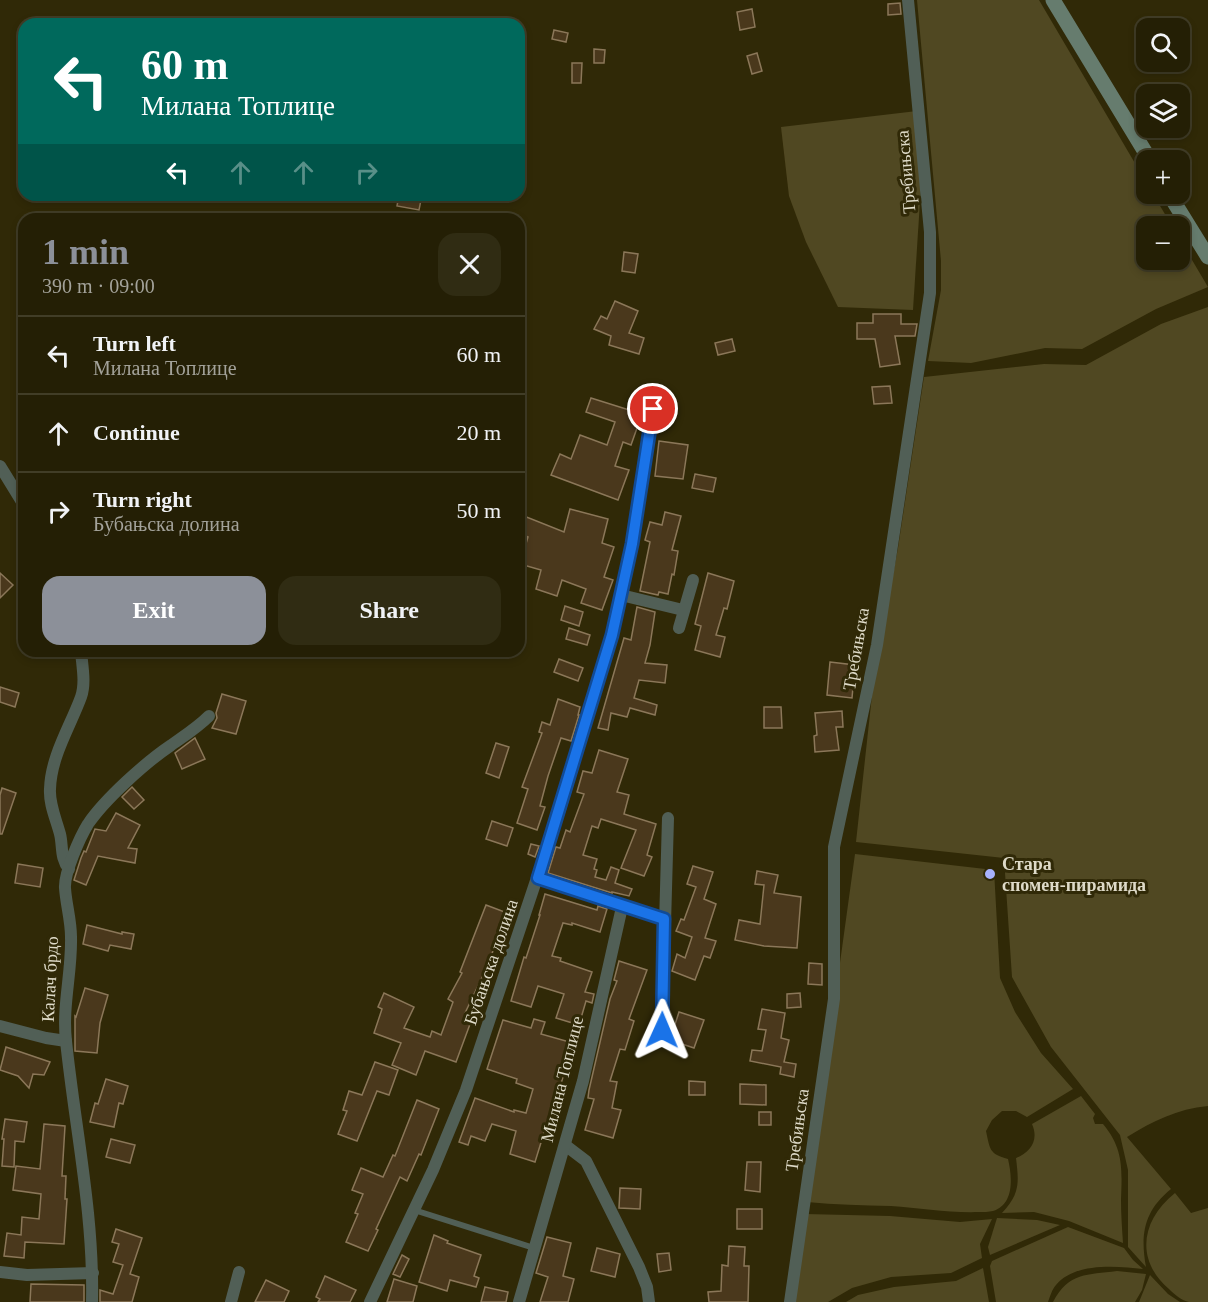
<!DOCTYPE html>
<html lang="en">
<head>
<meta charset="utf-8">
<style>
  body { margin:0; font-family:Georgia,serif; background:#302c13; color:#f1f3f6; height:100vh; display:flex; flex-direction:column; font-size:22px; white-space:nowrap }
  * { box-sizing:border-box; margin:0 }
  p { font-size:20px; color:#a3a29a }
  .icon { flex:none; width:33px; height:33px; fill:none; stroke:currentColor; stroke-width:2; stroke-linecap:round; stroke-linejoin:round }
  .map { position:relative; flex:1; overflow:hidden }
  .side { position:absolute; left:18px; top:213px; width:507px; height:444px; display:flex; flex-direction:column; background:#241f05; border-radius:18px; box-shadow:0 3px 9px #0003,0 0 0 2px #413d27 }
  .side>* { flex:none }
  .banner { position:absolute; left:18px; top:18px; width:507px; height:183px; border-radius:18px; box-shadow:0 3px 9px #0003,0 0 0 2px #413d27; background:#00695c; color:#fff; overflow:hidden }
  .buttons { position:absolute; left:1136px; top:18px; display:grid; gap:12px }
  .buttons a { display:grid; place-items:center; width:54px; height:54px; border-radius:12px; background:#241f05; box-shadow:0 3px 9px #0003,0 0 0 2px #413d27; font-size:30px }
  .pin { position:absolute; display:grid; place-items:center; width:51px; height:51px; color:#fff; margin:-26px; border:3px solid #fff; border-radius:50%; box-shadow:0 2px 6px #0007 }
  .me { position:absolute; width:66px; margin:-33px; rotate:1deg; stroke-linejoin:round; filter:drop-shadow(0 0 4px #0008) }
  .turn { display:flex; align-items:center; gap:21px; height:126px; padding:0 24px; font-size:27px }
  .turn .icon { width:78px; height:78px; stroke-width:2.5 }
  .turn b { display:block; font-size:42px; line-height:51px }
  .lanes { display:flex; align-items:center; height:57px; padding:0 24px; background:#0003; justify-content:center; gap:30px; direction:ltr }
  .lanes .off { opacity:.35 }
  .round { display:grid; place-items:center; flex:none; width:63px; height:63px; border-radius:18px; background:#302c13 }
  .summary { display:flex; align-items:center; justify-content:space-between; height:102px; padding:0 24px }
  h1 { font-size:36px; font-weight:700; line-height:45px; color:#8c9099 }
  .button { display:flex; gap:12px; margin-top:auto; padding:12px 24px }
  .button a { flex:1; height:69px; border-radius:18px; background:#8c9099; color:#fff; font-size:24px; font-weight:700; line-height:69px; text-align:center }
  .button a+a { background:#302c13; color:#f1f3f6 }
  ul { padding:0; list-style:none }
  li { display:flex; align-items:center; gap:18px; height:78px; padding:0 24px; border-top:2px solid #413d27 }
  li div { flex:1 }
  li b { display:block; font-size:22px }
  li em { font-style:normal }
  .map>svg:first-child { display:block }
</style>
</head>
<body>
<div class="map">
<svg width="1208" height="1302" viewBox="0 0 1208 1302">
  <rect width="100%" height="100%" fill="#302907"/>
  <g fill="#504822">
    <path d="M 917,0 L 1039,0 L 1146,182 L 1146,194 L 1153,194 L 1172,226 L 1146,226 L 1146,260 L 1179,260 L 1179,238 L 1208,287 L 1156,309 L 1082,349 L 1045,348 L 971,363 L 928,361 L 941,290 L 941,261 Z"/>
    <path d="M 917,111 L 921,186 L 913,310 L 838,307 L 806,242 L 789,196 L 781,127 Z"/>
    <path d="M 1208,307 L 1208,1106 C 1177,1109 1153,1121 1127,1137 L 1171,1189 C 1144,1211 1140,1234 1146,1267 L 1128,1247 L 1128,1170 L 1120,1135 L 1051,1047 L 1012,977 L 1004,858 L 856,842 L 874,677 L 898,548 L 924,377 L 1044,364 L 1086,365 L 1161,324 Z"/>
    <path d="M 855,854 L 994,870 L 1000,978 L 1015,1012 L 1041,1053 L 1073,1089 L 1027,1117 L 1016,1111 L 1002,1111 L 992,1120 L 986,1131 C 990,1149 989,1154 1008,1159 C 1012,1176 1015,1204 993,1211 C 989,1212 983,1212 979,1212 C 949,1213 920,1208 891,1206 C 863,1205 835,1205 807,1202 Z"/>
    <path d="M 1081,1096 L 1095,1114 L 1093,1118 L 1095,1124 L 1103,1124 C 1124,1149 1122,1170 1121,1200 C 1121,1214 1122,1229 1123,1243 L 1069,1221 L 1034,1212 L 1002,1213 C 1020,1194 1019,1183 1016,1158 C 1031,1152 1039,1140 1032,1124 Z"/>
    <path d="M 1175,1193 L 1191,1213 L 1208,1208 L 1208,1302 C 1202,1302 1195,1302 1189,1302 C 1182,1301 1174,1294 1169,1289 C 1135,1260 1141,1220 1175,1193 Z"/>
    <path d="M 805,1214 L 890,1216 L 960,1222 L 992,1219 L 980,1244 L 982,1258 L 951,1273 L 891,1277 L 852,1288 L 828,1302 L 790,1302 Z"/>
    <path d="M 997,1218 L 1037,1220 L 1060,1225 L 990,1255 L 988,1247 Z"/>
    <path d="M 1068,1227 L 1124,1248 L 1133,1260 L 1143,1269 C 1117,1266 1075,1262 1056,1285 C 1052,1289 1050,1297 1048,1302 L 996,1302 L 990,1266 L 992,1261 Z"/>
    <path d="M 983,1268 L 989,1302 L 846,1302 L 858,1295 L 894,1287 L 956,1281 Z"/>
    <path d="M 1117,1271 L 1146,1274 L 1142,1290 L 1135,1302 L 1053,1302 C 1069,1272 1087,1275 1117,1271 Z"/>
    <path d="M 1150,1275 L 1168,1294 L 1180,1302 L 1139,1302 Z"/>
  </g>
  <g fill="#4a381c" stroke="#8b7759" stroke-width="1.5">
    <path d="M 900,3 L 901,14 L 888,15 L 888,4 Z"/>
    <path d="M 752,9 L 755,27 L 740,30 L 737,12 Z"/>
    <path d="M 554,30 L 568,33 L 566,42 L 552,39 Z"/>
    <path d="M 594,49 L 605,50 L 604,63 L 594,63 Z"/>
    <path d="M 757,53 L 762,71 L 752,74 L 747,56 Z"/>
    <path d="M 572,63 L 582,63 L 581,83 L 572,83 Z"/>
    <path d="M 399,195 L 422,195 L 419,210 L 397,206 Z"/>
    <path d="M 624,252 L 638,254 L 635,273 L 622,271 Z"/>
    <path d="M 615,301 L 638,311 L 629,333 L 644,338 L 639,354 L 609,345 L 611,336 L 594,329 L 601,316 L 607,319 Z"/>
    <path d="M 873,314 L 901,314 L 901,324 L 917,324 L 915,336 L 895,336 L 900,364 L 880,367 L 875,339 L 857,339 L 857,323 L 873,323 Z"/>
    <path d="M 732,339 L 735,351 L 718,355 L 715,343 Z"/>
    <path d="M 890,386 L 892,403 L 874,404 L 872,387 Z"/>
    <path d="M 591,398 L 642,414 L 631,445 L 623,442 L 615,466 L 629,470 L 618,500 L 551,475 L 560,454 L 571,459 L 580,435 L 607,445 L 615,422 L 586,412 Z"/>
    <path d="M 659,441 L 688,445 L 683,479 L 655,476 Z"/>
    <path d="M 695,474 L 716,478 L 713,492 L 692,488 Z"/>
    <path d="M 570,509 L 608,519 L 602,543 L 614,547 L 604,577 L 613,580 L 602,610 L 581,603 L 586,589 L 562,580 L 557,596 L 536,589 L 541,570 L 520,564 L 528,537 L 519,533 L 524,516 L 564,532 Z"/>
    <path d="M 665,512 L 681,516 L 672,550 L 678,551 L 674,575 L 672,574 L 668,594 L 659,592 L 658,595 L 640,591 L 650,542 L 645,540 L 650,522 L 662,525 Z"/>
    <path d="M 0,573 L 13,585 L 0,598 Z"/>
    <path d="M 708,573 L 734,581 L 727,609 L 724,608 L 716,635 L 725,637 L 720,657 L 695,650 L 701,626 L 695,624 Z"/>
    <path d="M 565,606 L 583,612 L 579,626 L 561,620 Z"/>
    <path d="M 637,607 L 655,612 L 650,645 L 645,663 L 667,665 L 665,683 L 639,680 L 634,698 L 657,705 L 655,715 L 630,708 L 627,717 L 611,713 L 608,730 L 598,728 L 624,638 L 631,640 Z"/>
    <path d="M 569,628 L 590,635 L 587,645 L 566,639 Z"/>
    <path d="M 559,659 L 583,668 L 578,681 L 554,672 Z"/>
    <path d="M 830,662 L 855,665 L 852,698 L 827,695 Z"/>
    <path d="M 0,687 L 19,693 L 15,707 L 0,702 Z"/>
    <path d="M 222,694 L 246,701 L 236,734 L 212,728 L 217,718 L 216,713 Z"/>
    <path d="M 558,699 L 580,707 L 578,715 L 579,715 L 571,741 L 561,738 L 548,776 L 540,806 L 545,807 L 537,830 L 517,823 L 528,789 L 522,787 L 542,733 L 539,732 L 542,722 L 550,725 Z"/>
    <path d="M 764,707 L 781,707 L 782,728 L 764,728 Z"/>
    <path d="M 842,711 L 843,727 L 836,727 L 839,750 L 815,752 L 814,736 L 817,735 L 815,713 Z"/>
    <path d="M 195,738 L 205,759 L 182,769 L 175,753 Z"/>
    <path d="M 496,743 L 509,747 L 499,778 L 486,773 Z"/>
    <path d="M 599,750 L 628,759 L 617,792 L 629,795 L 624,814 L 656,824 L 647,855 L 652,857 L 644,876 L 621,868 L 636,830 L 601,819 L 598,828 L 592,826 L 583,855 L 597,859 L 594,869 L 597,870 L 595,877 L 606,880 L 611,867 L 619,870 L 615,883 L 632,889 L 629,896 L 612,892 L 612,893 L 548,873 L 556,847 L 560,848 L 566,830 L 570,832 L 584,794 L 577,792 L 583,771 L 592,773 Z"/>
    <path d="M 132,787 L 144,800 L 134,809 L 122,797 Z"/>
    <path d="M 2,788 L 16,793 L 2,834 L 0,834 L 0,795 Z"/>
    <path d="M 116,813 L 140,825 L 128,848 L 137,849 L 135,863 L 98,856 L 86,885 L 74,880 L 81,858 L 84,851 L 86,852 L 95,829 L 106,831 Z"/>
    <path d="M 492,821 L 513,828 L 507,846 L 486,839 Z"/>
    <path d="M 531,844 L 539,846 L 535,857 L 528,854 Z"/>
    <path d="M 18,864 L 43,868 L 40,887 L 15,883 Z"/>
    <path d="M 693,866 L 713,872 L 704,899 L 716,904 L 705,938 L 716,941 L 710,958 L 704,956 L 695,980 L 672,971 L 677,954 L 685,958 L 692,937 L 676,931 L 681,919 L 684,920 L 696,887 L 687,884 Z"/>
    <path d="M 757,871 L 778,875 L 774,893 L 801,897 L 797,948 L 764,946 L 735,940 L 739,920 L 760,924 L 764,885 L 755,884 Z"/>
    <path d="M 545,894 L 597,910 L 598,906 L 607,909 L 600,932 L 572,923 L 572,925 L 563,923 L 552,956 L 561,958 L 560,961 L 592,972 L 585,992 L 594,994 L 592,1003 L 586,1001 L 579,1025 L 556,1018 L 564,994 L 538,986 L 531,1007 L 511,1001 L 524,957 L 526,958 L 540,915 L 539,915 Z"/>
    <path d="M 486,905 L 510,914 L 504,932 L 500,931 L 488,965 L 465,1013 L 473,1016 L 456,1062 L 425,1051 L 416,1075 L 392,1065 L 401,1043 L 374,1033 L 382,1009 L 378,1007 L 384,993 L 414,1007 L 404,1028 L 430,1037 L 432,1031 L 441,1035 L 453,1002 L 448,999 L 462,973 L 460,972 Z"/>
    <path d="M 87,925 L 122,934 L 122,932 L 134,934 L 131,949 L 110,945 L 108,951 L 83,944 Z"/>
    <path d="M 619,961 L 647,970 L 629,1019 L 634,1021 L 625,1050 L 620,1049 L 610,1081 L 617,1082 L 612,1108 L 621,1110 L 613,1138 L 585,1130 L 594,1099 L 588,1098 L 589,1090 L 610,999 L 617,981 L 614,980 Z"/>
    <path d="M 809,963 L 822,964 L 822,985 L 808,984 Z"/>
    <path d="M 85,988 L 108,995 L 100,1023 L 97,1053 L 75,1051 L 75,1016 L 76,1017 Z"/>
    <path d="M 800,993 L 801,1007 L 787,1008 L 787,994 Z"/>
    <path d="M 762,1009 L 785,1013 L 781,1038 L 789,1040 L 784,1062 L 796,1064 L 794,1077 L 780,1074 L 781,1067 L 750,1061 L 752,1050 L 762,1051 L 766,1030 L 758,1029 Z"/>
    <path d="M 679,1012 L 704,1020 L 694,1048 L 670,1040 Z"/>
    <path d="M 534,1019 L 545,1022 L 541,1034 L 573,1043 L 553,1111 L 551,1110 L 535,1162 L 510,1154 L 516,1131 L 492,1124 L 485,1141 L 471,1136 L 468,1145 L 459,1142 L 475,1098 L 514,1112 L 514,1110 L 526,1113 L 533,1089 L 516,1083 L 517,1079 L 487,1069 L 503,1020 L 531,1028 Z"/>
    <path d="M 6,1047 L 50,1062 L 44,1075 L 33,1074 L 29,1088 L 18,1076 L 0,1070 Z"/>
    <path d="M 375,1062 L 398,1070 L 389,1095 L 377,1091 L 357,1141 L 338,1134 L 347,1111 L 343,1110 L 349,1091 L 362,1095 Z"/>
    <path d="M 106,1079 L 128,1086 L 123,1104 L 119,1103 L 114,1127 L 90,1122 L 95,1103 L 98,1104 Z"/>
    <path d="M 689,1081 L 705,1082 L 705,1095 L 689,1095 Z"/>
    <path d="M 740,1084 L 766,1085 L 766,1105 L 740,1104 Z"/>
    <path d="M 417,1100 L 439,1109 L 421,1155 L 419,1154 L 407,1181 L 400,1177 L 376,1229 L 378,1230 L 368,1251 L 346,1242 L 358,1214 L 355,1213 L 363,1194 L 352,1190 L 361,1168 L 383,1177 L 393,1155 L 395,1156 Z"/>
    <rect x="759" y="1112" width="12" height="13"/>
    <path d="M 5,1119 L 27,1122 L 24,1142 L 15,1141 L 14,1167 L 2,1166 L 4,1139 L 2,1139 Z"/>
    <path d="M 44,1124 L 65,1126 L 62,1176 L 66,1176 L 65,1199 L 67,1199 L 64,1244 L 25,1242 L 24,1258 L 4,1256 L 7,1233 L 21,1235 L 22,1217 L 39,1219 L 41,1194 L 13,1190 L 16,1166 L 40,1169 Z"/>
    <path d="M 111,1139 L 135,1145 L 130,1163 L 106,1157 Z"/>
    <path d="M 747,1162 L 761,1162 L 760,1192 L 745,1190 Z"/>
    <path d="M 620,1188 L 641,1189 L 640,1209 L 619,1208 Z"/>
    <rect x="737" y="1209" width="25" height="20"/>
    <path d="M 116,1229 L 142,1238 L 130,1274 L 139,1277 L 132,1302 L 100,1302 L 100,1290 L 113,1294 L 123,1265 L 113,1262 L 119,1244 L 112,1242 Z"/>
    <path d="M 434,1235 L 448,1241 L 447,1243 L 481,1255 L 474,1276 L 479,1278 L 476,1287 L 450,1280 L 447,1291 L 419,1282 Z"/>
    <path d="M 547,1237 L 571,1243 L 563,1276 L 574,1279 L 568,1302 L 540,1302 L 548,1277 L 536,1273 Z"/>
    <path d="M 729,1246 L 745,1247 L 744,1266 L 749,1266 L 748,1302 L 709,1302 L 708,1292 L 721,1291 L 722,1265 L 728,1266 Z"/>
    <path d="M 597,1248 L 620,1254 L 615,1277 L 591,1271 Z"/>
    <path d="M 669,1253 L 671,1270 L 659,1272 L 657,1254 Z"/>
    <path d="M 402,1255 L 409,1259 L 400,1277 L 393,1274 Z"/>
    <path d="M 325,1276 L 356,1290 L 350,1302 L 318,1302 L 320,1299 L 316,1297 Z"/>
    <path d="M 394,1279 L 417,1286 L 413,1302 L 387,1302 Z"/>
    <path d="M 266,1280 L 289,1291 L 284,1302 L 255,1302 Z"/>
    <path d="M 31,1284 L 84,1285 L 84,1302 L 30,1302 Z"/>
    <path d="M 485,1287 L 508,1292 L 506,1302 L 481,1302 Z"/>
  </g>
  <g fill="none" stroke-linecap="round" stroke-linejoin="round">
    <path stroke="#515f56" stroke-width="6" d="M 414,1210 L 534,1248"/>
    <g stroke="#515f56" stroke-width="12">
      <path d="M 0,466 L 24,505"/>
      <path d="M 621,595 L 683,610"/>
      <path d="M 679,628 L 693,580"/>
      <path d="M 69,869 C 60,858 63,846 60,834 C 56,819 49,804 50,789 C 51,756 70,727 81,697 C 86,683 82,665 81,651"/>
      <path d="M 538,878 L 664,919"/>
      <path d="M 0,1026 L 46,1038 L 66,1041"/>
      <path d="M 662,1030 L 668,818"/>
      <path d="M 565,1145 L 586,1161 L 639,1267 L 647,1287 L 649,1302"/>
      <path d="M 0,1272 L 27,1275 L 93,1273"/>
      <path d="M 92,1302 C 94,1214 75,1128 66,1041 C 62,1006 72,972 71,937 C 71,920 66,904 65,888 C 64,873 80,837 88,824 C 105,799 145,763 170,746 C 184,736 197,728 209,716"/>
      <path d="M 231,1302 L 239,1272"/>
      <path d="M 370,1302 L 433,1170 L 466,1090 L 561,806 L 612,635 L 632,544 L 653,409"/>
      <path d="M 519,1302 L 583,1081 L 622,907"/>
      <path d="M 790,1302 L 834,999 L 834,847 L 877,645 L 930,293 L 930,232 L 908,0"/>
    </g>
    <g stroke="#667c6e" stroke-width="15">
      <path d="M 1053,0 L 1150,160"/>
      <path d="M 1169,194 L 1208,257"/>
    </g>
  </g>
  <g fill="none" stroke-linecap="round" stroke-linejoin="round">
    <g stroke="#114b97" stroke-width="15">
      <path id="route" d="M 653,409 L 632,544 L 612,635 L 538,878 L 664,919 L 662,1030"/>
    </g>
    <use href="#route" stroke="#1a73e8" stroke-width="10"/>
  </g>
  <circle fill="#a7b1fc" stroke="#302907" stroke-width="2" cx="990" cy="874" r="6"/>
  <g text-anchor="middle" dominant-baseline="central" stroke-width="6" stroke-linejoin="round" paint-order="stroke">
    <g font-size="18" fill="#dedac8" stroke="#302907">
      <text transform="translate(906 172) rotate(-95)">Требињска</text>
      <text transform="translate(856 649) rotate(-80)">Требињска</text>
      <text transform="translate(491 962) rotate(-71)">Бубањска долина</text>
      <text transform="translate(50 979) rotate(-87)">Калач брдо</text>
      <text transform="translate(562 1079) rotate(-76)">Милана Топлице</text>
      <text transform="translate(797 1130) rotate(-82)">Требињска</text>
    </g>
    <g font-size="18" font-weight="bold" fill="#dedac8" stroke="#302907" text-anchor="start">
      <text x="1002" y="864">Стара<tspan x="1002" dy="21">спомен-пирамида</tspan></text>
    </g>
  </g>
</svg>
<div class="buttons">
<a><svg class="icon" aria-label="search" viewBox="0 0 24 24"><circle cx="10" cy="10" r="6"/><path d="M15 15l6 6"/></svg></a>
<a><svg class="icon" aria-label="layers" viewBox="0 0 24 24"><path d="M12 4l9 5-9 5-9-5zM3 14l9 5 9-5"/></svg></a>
<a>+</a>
<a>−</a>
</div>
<div class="pin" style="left:653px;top:409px;background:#d93025"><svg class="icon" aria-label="arrive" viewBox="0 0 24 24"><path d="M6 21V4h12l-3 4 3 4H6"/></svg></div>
<svg class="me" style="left:662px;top:1030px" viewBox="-20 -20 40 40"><path d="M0-17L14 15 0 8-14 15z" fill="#1a73e8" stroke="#fff" stroke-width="4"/></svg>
<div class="banner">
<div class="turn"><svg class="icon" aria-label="left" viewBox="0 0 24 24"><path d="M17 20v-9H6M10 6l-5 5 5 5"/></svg><div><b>60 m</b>Милана Топлице</div></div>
<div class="lanes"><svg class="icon" aria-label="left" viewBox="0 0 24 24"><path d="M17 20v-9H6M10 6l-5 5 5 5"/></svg><svg class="icon off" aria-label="ahead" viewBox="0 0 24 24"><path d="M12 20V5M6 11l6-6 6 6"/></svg><svg class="icon off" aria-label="ahead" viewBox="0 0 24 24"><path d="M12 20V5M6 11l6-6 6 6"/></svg><svg class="icon off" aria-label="right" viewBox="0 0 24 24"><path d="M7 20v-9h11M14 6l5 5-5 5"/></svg></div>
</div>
<section class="side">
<div class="summary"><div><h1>1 min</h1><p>390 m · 09:00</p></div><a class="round"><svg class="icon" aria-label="close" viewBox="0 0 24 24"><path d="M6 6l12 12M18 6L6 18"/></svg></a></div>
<ul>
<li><svg class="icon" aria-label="left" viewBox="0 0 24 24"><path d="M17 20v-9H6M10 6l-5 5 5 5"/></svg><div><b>Turn left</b><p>Милана Топлице</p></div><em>60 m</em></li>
<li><svg class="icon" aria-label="ahead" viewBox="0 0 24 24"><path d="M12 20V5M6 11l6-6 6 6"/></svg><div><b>Continue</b></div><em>20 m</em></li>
<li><svg class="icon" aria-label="right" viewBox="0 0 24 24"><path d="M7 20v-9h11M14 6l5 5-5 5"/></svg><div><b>Turn right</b><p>Бубањска долина</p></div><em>50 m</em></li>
</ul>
<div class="button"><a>Exit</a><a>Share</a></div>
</section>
</div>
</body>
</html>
